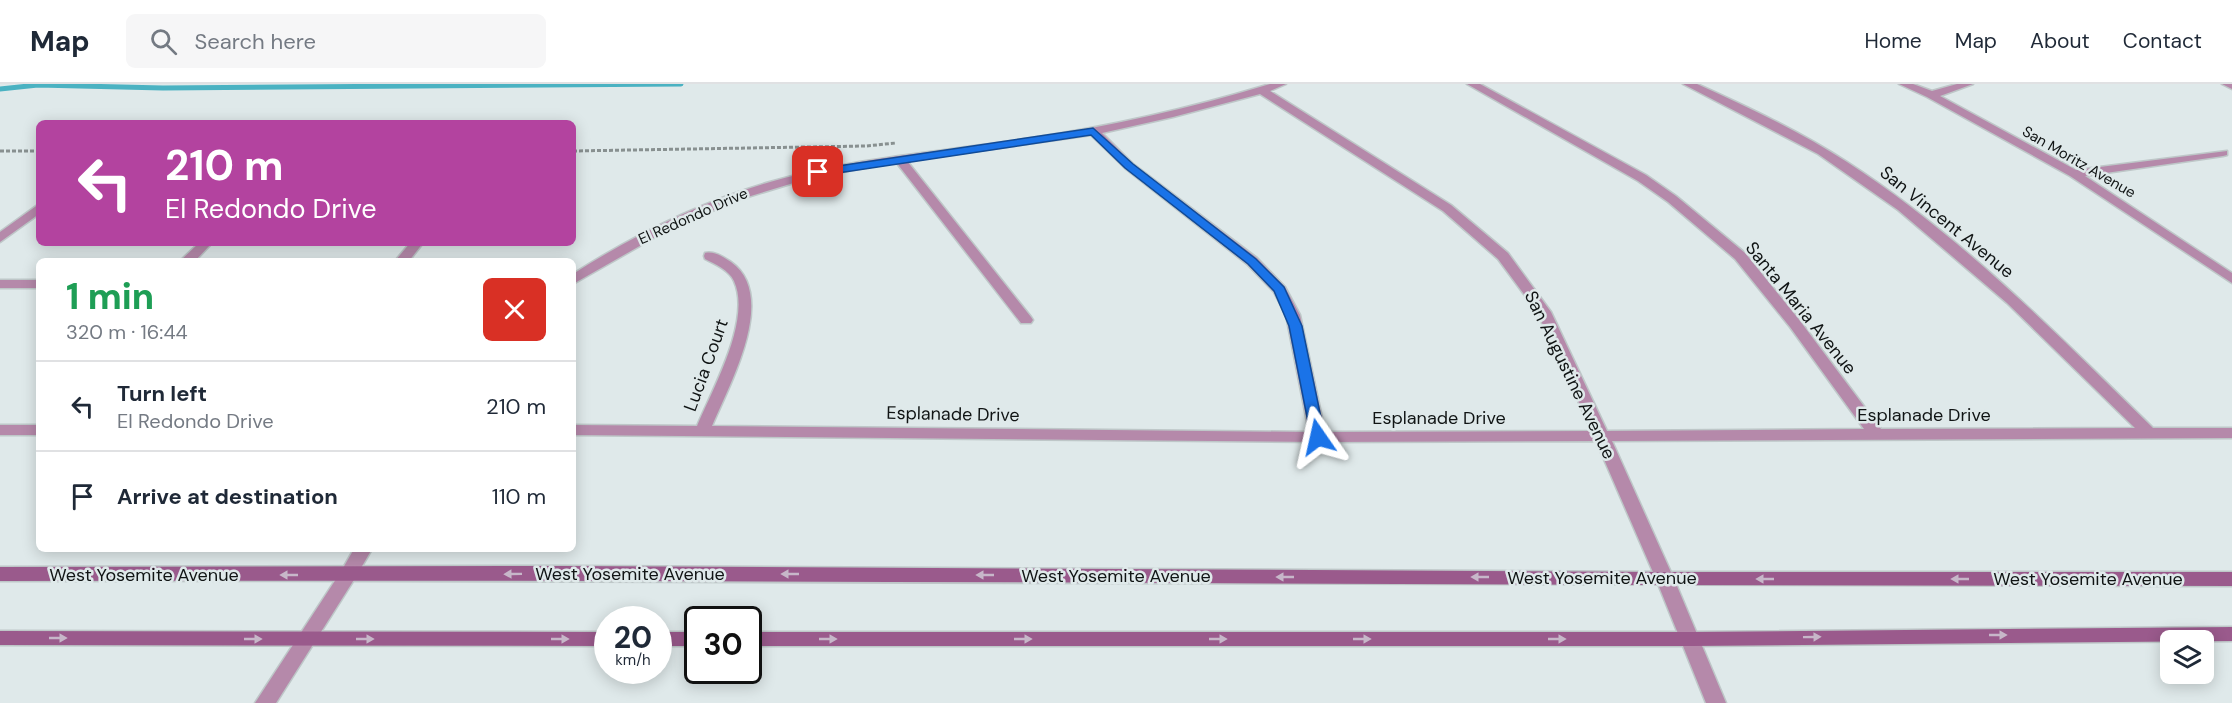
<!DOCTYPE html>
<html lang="en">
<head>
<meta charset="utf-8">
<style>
  body { margin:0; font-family:"DM Sans",sans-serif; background:#f6f6f7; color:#1f2937; height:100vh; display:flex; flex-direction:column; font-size:22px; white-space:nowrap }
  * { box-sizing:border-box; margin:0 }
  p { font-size:20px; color:#747a83 }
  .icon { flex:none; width:33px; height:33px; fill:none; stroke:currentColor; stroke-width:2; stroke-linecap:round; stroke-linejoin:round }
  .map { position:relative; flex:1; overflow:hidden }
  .sheet { position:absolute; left:36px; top:174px; width:540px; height:294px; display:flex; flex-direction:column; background:#fff; border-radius:9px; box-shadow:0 3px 15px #0003 }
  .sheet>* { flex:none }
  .top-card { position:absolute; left:36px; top:36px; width:540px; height:126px; border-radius:9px; box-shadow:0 3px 15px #0003; background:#b3439f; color:#fff; overflow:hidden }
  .controls { position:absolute; left:2160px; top:546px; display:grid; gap:12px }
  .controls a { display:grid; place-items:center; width:54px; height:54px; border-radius:9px; background:#fff; box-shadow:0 3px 15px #0003; font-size:30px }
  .speed { position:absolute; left:594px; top:522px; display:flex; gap:12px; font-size:30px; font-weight:700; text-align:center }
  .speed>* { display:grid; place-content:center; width:78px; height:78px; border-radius:50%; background:#fff; box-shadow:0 3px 15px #0003; line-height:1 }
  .speed small { font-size:15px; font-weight:400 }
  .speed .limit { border:3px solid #111; border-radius:9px; background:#fff; color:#111 }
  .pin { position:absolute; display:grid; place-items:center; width:51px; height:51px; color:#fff; margin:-26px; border-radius:12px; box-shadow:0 3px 9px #0006 }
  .me { position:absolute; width:66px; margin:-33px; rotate:349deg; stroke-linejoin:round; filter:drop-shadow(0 0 4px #0008) }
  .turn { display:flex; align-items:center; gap:21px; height:126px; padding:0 30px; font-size:27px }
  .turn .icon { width:78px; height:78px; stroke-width:2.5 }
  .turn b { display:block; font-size:42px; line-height:51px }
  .round { display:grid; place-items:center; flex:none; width:63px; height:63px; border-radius:9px; background:#f6f6f7 }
  .headline { display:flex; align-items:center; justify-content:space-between; height:102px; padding:0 30px }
  h1 { font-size:36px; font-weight:800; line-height:45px; color:#1e9e55 }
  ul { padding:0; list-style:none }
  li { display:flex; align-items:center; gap:18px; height:90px; padding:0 30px; border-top:2px solid #e0e1e3 }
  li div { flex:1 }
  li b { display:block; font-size:22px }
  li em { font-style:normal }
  header { display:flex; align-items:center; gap:36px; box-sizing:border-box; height:84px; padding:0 30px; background:#fff; border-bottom:2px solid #e0e1e3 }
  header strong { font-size:28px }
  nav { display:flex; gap:33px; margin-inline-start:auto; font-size:21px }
  .search { width:420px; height:54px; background:#f6f6f7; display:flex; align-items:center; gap:15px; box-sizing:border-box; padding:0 21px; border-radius:9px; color:#747a83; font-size:22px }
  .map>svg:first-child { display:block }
</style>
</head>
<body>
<header>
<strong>Map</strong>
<div class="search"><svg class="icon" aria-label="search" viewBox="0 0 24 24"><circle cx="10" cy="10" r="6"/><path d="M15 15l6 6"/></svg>Search here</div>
<nav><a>Home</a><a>Map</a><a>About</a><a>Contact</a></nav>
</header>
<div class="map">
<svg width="2232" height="619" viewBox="0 0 2232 619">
  <rect width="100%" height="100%" fill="#dfe9ea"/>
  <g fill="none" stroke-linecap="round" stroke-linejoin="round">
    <path stroke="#4ab2c2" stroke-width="5" d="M 0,5 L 38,1 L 163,4 L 681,0"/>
    <g stroke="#bec7c8" stroke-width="3">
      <g id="minor">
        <path d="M 1270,0 L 1286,0 L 1270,7 L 1451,121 L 1508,169 L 1551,228 L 1607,347 L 1864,345 L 1790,243 L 1735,175 L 1668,118 L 1638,97 L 1467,0 L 1480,0 L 1646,91 L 1676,112 L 1745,169 L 1800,237 L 1881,345 L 2135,344 L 2007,219 L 1898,126 L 1818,70 L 1683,0 L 1697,0 C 1748,23 1799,47 1847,78 C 1960,151 2057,250 2153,344 L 2232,344 L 2232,354 L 1612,357 L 1674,495 L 1671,500 L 1665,502 L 1659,500 L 1656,495 L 1596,357 L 1318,358 L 573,351 L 573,341 L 697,342 C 712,306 752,236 734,197 C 729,186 715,180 705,175 L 704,172 L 705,169 C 715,167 723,173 731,178 C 779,212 729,301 712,342 L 1309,348 L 1286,231 L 1274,208 L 1247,180 L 1125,84 L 1091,51 L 907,77 L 1031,233 L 1033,236 L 1031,239 L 1021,239 L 896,78 L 810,94 L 741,115 L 673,143 L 573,200 L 573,190 C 634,151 700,118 770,98 C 856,73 943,68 1031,54 C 1112,42 1191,24 1270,0 ZM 1260,10 L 1443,127 L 1498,175 L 1537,228 L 1592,347 L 1325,348 L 1300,231 L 1285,203 L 1257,174 L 1133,80 L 1102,49 L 1173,33 Z"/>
        <path d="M 1899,0 L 1913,0 L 1932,7 L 1957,0 L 1973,0 L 1940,12 L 2076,86 L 2227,67 L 2227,71 L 2223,72 L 2085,92 L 2232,189 L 2232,199 L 2070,92 L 1927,13 Z"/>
        <path d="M 2222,0 L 2232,0 L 2232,5 Z"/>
        <path d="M 39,120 L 39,130 L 0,158 L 0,148 Z"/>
        <path d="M 199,159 L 212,159 L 195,177 L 180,177 Z"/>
        <path d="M 410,159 L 423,159 L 409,177 L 395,177 Z"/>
        <rect x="0" y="196" width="39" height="8"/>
        <rect x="0" y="341" width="39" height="10"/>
        <path d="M 354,465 L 372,465 L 354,496 L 348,498 L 342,496 L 339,491 Z"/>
      </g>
    </g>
    <g stroke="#bec7c8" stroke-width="3">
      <g id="tertiary">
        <path d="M 348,484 L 354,486 L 357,491 L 276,619 L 255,619 L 342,486 Z"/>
        <path d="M 1665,488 L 1671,490 L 1674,495 L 1726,619 L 1706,619 L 1656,495 L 1659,490 Z"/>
      </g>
    </g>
    <g stroke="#bec7c8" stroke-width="3">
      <g id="secondary">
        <path d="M 565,482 L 1665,488 L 2232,488 L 2232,502 C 1488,502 744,495 0,497 L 0,483 Z"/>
        <path d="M 2232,543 L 2232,557 L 1691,562 L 748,562 L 748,548 L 1691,548 Z"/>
        <path d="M 0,547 L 608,548 L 608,562 L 0,561 Z"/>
        <rect x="658" y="548" width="40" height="14"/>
      </g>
    </g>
    <g stroke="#889090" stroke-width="3" stroke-dasharray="4 2" stroke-linecap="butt">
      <path d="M 0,67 L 39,67"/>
      <path d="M 573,67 L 866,62 L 896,59"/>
    </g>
    <use href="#minor" fill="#b589aa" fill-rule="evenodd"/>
    <use href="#tertiary" fill="#b589aa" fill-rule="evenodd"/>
    <use href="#secondary" fill="#9a5a8c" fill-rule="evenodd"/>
  </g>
  <defs><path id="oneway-solid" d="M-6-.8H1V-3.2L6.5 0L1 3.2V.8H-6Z" transform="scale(1.5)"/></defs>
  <g fill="#c7b7c9">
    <use href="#oneway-solid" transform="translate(513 490) rotate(179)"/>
    <use href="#oneway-solid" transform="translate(790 490) rotate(-180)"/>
    <use href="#oneway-solid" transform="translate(289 491) rotate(-180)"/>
    <use href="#oneway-solid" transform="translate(985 491) rotate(-180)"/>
    <use href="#oneway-solid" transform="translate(1285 493) rotate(-180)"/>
    <use href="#oneway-solid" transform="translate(1480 493) rotate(-180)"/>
    <use href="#oneway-solid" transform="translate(1765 495) rotate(180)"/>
    <use href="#oneway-solid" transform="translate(1960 495) rotate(180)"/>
    <use href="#oneway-solid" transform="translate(1998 551)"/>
    <use href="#oneway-solid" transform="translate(1812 553) rotate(-1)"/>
    <use href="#oneway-solid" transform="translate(58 554)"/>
    <use href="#oneway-solid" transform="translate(253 555)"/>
    <use href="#oneway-solid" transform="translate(365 555)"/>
    <use href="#oneway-solid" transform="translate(560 555)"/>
    <use href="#oneway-solid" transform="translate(828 555)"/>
    <use href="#oneway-solid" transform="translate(1023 555)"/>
    <use href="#oneway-solid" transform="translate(1218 555)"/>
    <use href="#oneway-solid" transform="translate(1362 555)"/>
    <use href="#oneway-solid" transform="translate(1557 555)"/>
  </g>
  <path fill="#1a73e8" stroke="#114b97" stroke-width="1.5" d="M 1093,44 L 1133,80 L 1256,175 L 1284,203 L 1302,242 L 1325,353 L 1323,357 L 1318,358 L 1311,353 L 1289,242 L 1274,207 L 1248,180 L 1125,84 L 1091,51 L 818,92 L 813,88 L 818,85 Z"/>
  <g text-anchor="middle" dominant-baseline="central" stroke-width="5" stroke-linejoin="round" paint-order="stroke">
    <g font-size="15" fill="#101414" stroke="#dfe9ea">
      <text transform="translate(2079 78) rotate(30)">San Moritz Avenue</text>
      <text transform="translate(693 132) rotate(-24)">El Redondo Drive</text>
    </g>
    <g font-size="18" fill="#101414" stroke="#dfe9ea">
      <text transform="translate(1947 138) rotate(39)">San Vincent Avenue</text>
      <text transform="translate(1801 224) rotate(51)">Santa Maria Avenue</text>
      <text transform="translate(706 281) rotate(-70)">Lucia Court</text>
      <text transform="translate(1570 291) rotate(64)">San Augustine Avenue</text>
      <text transform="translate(953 330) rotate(1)">Esplanade Drive</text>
      <text x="1924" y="331">Esplanade Drive</text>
      <text x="1439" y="334">Esplanade Drive</text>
      <text x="630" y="490">West Yosemite Avenue</text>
      <text x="144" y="491">West Yosemite Avenue</text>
      <text x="1116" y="492">West Yosemite Avenue</text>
      <text x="1602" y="494">West Yosemite Avenue</text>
      <text x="2088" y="495">West Yosemite Avenue</text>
    </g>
  </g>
</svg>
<div class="controls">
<a><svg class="icon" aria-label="layers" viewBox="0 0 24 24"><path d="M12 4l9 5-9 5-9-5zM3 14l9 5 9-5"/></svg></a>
</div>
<div class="speed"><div>20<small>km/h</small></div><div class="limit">30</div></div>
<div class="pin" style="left:818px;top:88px;background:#d93025"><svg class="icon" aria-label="arrive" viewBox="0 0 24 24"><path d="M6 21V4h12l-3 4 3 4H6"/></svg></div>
<svg class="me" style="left:1318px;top:353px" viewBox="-20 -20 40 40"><path d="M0-17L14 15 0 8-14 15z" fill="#1a73e8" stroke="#fff" stroke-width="4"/></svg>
<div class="top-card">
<div class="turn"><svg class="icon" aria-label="left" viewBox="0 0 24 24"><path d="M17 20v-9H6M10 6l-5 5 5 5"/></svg><div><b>210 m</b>El Redondo Drive</div></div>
</div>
<section class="sheet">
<div class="headline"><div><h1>1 min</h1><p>320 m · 16:44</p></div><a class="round" style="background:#d93025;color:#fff"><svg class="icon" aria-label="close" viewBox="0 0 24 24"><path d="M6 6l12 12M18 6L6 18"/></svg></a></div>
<ul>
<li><svg class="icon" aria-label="left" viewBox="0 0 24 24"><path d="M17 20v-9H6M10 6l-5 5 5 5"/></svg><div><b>Turn left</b><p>El Redondo Drive</p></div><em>210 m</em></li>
<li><svg class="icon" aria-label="arrive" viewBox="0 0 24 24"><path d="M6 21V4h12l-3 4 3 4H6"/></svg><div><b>Arrive at destination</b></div><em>110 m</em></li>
</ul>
</section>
</div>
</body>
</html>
